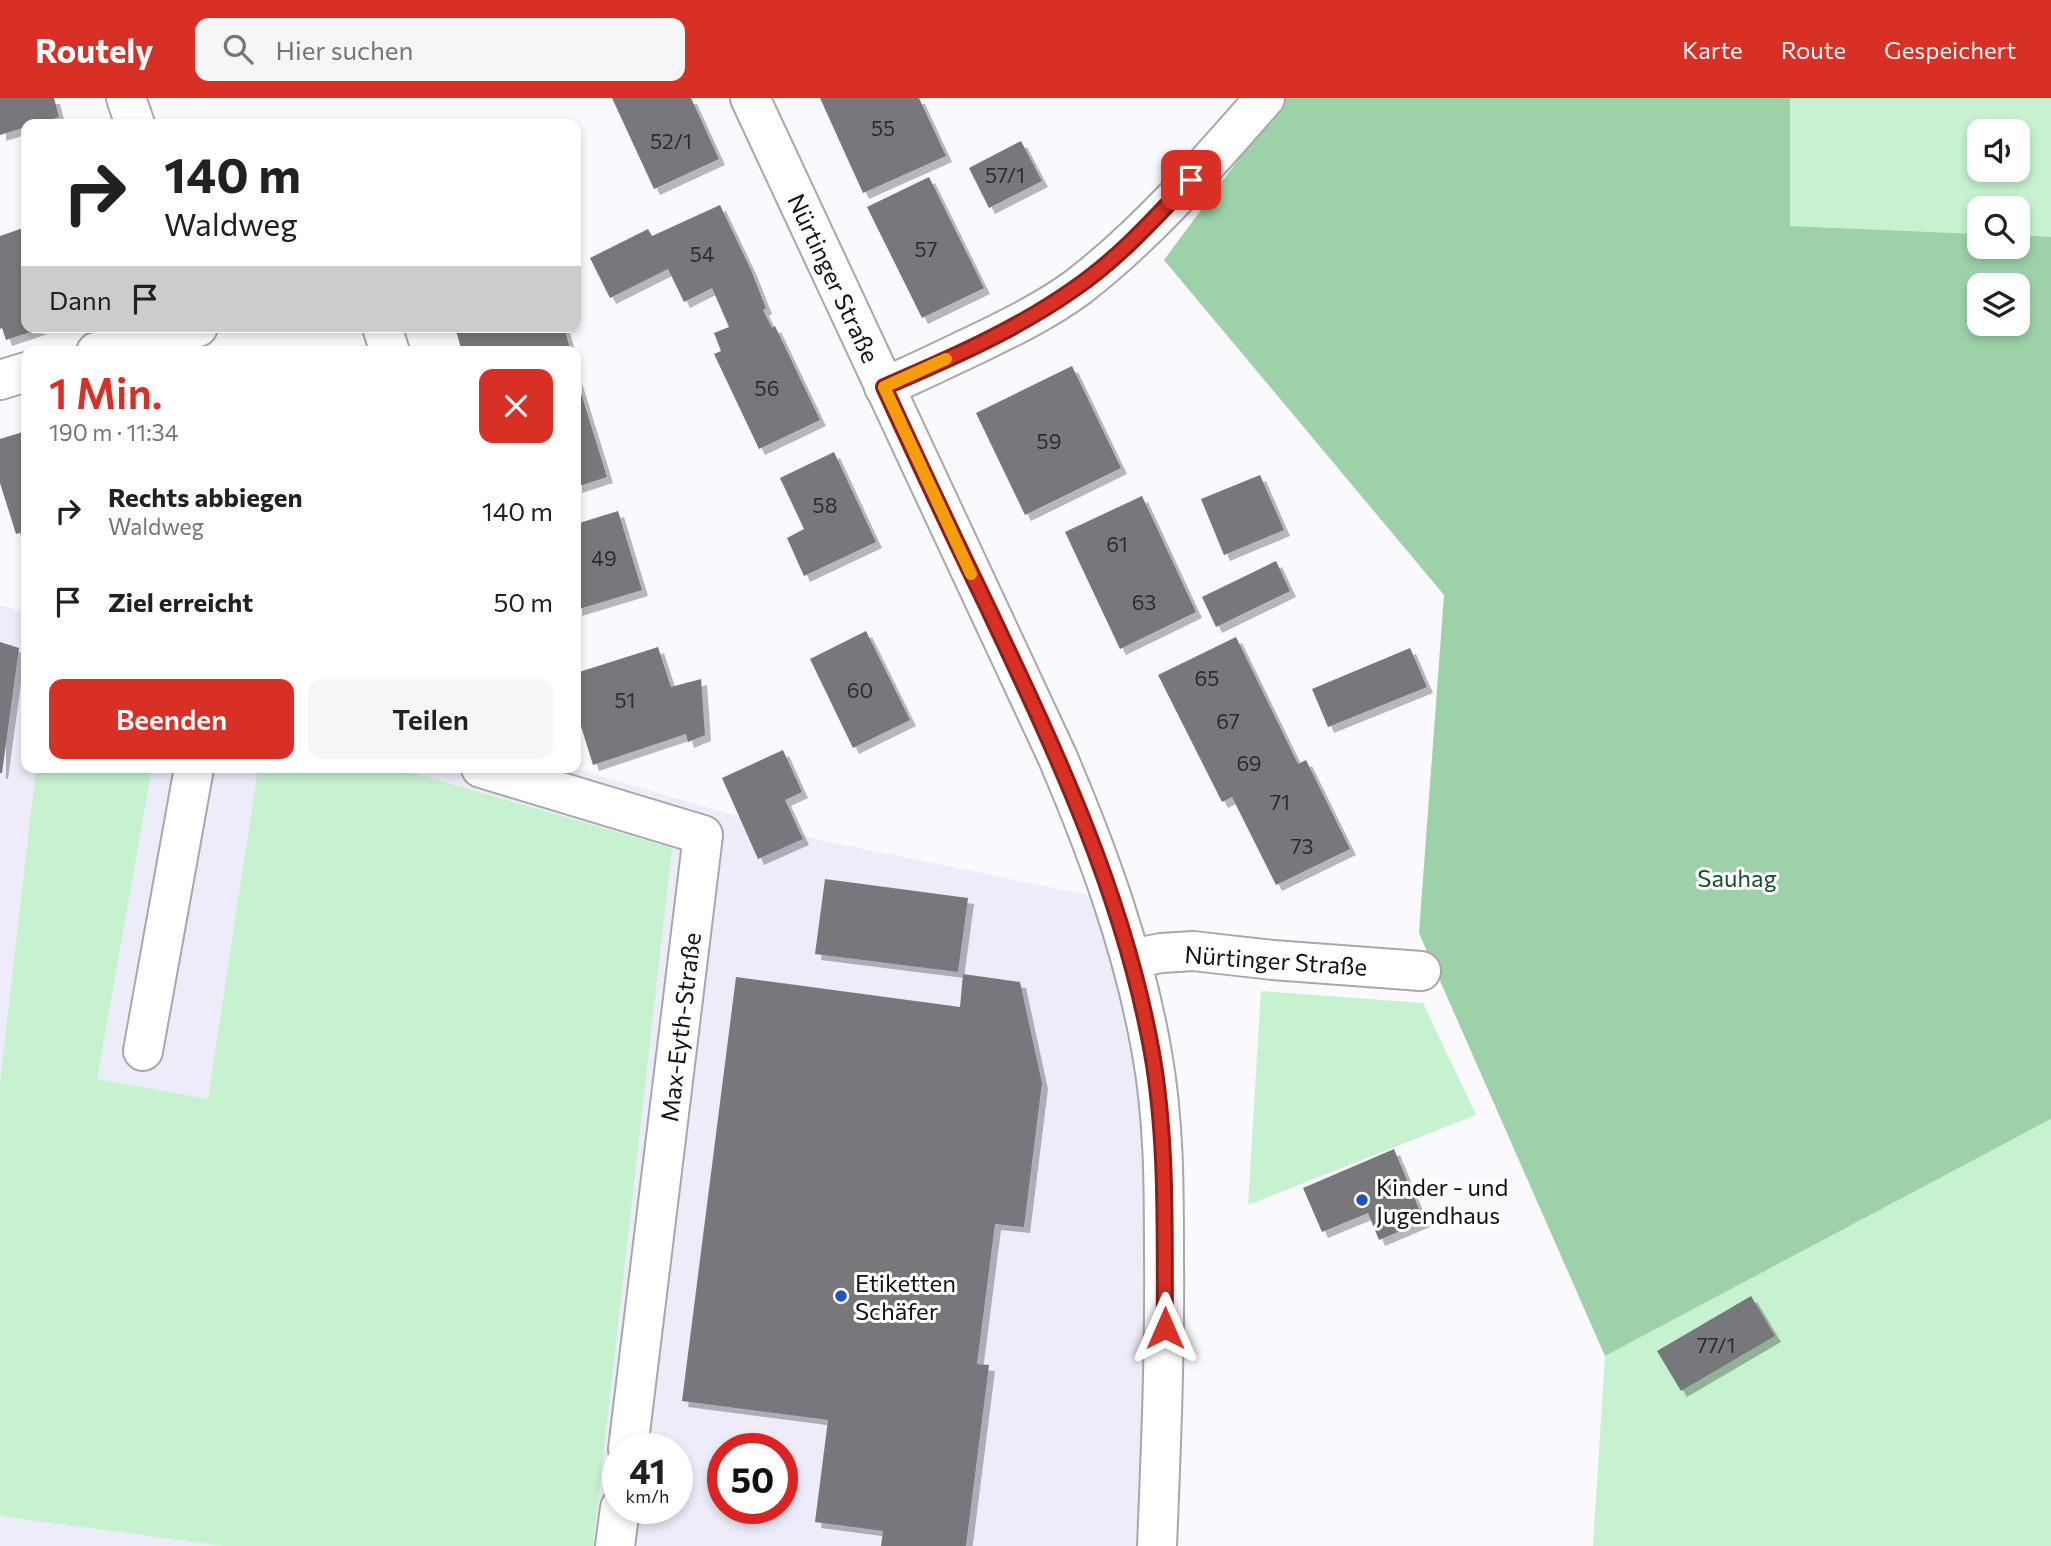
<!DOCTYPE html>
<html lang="de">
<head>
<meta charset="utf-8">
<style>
  body { margin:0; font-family:Commissioner,sans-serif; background:#f6f6f6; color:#202124; height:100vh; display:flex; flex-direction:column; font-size:26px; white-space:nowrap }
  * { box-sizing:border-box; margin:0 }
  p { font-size:23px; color:#757577 }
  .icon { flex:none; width:38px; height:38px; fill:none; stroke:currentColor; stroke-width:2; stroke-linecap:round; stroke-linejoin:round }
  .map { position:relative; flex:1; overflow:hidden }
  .drawer { position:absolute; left:21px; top:248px; width:560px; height:427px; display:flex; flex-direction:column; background:#fff; border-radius:14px; box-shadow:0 4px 10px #0003 }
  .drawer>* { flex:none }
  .guide { position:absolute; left:21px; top:21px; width:560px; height:214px; border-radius:14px; box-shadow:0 4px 10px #0003; background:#fff; color:#202124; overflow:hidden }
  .buttons { position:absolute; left:1967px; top:21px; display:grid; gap:14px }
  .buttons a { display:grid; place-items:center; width:63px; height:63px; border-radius:14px; background:#fff; box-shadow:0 4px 10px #0003; font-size:35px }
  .speed { position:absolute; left:602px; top:1335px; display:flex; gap:14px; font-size:35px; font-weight:700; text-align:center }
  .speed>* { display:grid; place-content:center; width:91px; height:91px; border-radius:50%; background:#fff; box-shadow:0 4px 10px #0003; line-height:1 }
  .speed small { font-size:18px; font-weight:400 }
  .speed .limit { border:10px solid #d22; background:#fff; color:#111 }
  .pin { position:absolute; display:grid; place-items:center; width:60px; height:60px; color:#fff; margin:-30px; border-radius:14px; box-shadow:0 4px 10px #0006 }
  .me { position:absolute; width:77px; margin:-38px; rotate:0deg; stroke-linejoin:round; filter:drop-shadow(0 0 5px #0008) }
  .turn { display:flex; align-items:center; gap:24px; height:147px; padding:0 28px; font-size:32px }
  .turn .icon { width:91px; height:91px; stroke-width:2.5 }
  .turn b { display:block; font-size:49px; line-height:60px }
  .then { display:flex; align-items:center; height:66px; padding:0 28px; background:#0003; gap:14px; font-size:26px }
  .round { display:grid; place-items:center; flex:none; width:74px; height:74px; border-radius:14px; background:#f6f6f6 }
  .head { display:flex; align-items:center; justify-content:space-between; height:119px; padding:0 28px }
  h1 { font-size:42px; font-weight:600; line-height:52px; color:#d93025 }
  .primary-button { display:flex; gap:14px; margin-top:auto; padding:14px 28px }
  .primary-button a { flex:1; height:80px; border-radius:14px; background:#d93025; color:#fff; font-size:28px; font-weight:600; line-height:80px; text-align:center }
  .primary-button a+a { background:#f6f6f6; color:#202124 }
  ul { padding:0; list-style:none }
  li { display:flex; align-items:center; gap:21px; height:91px; padding:0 28px }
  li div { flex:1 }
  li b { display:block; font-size:26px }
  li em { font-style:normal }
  header { display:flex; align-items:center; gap:42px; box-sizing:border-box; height:98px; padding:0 35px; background:#d93025; color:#fff }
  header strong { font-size:33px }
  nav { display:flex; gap:38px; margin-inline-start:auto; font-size:24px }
  .search { width:490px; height:63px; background:#f6f6f6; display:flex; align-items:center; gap:18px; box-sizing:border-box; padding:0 24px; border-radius:14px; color:#757577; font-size:26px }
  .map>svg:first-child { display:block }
</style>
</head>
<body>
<header>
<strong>Routely</strong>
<div class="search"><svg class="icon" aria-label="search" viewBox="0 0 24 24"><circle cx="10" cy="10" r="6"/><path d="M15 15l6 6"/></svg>Hier suchen</div>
<nav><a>Karte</a><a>Route</a><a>Gespeichert</a></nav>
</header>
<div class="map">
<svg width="2051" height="1448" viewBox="0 0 2051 1448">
  <defs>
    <filter id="shadow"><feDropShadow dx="6" dy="6" stdDeviation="0" flood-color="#0004"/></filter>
  </defs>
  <rect width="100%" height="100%" fill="#f9f9fe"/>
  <path fill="#edecf9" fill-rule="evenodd" d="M 0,507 L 26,515 L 26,670 L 573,670 L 815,741 L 1113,802 L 1152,956 L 1157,1448 L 0,1448 ZM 618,1351 L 677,1351 L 677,1410 L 618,1410 ZM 723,1351 L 782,1351 L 782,1410 L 723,1410 Z"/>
  <g fill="#c6f2d0" fill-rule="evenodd">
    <path d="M 1790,0 L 2051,0 L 2051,139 L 2018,137 L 2018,110 L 1979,110 L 1979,136 L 1789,128 ZM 1979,33 L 2018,33 L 2018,72 L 1979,72 Z"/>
    <path d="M 36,670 L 152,670 L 97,981 L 208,1001 L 258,670 L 396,670 L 672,750 L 593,1448 L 225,1448 L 0,1418 L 0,985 Z"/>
    <path d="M 1261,893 L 1423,905 L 1476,1017 L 1248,1107 Z"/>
    <path d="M 2051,1021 L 2051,1448 L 1593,1448 L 1605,1258 Z"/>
  </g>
  <path fill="#9dd2a9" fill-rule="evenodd" d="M 1284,0 L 1790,0 L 1790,128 L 1979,136 L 1979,149 L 2018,149 L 2018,137 L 2051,139 L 2051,1021 L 1605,1258 L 1419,835 L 1444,497 L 1164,162 ZM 1979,187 L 2018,187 L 2018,226 L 1979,226 Z"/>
  <g fill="#78787c" filter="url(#shadow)">
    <path d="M 0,0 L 54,0 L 59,19 L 36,26 L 26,26 L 26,29 L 0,37 Z"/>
    <path d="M 612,0 L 691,0 L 719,61 L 654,91 Z"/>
    <path d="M 820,0 L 919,0 L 946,58 L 863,95 Z"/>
    <path d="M 1021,43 L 1042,83 L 989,110 L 969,70 Z"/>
    <path d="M 929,79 L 984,190 L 922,220 L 867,109 Z"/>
    <path d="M 720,107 L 751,172 L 766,210 L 763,212 L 772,230 L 775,228 L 820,322 L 759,351 L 714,256 L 721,253 L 714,235 L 729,229 L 712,190 L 684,204 L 668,171 L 610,200 L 590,160 L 648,131 L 652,138 Z"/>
    <path d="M 26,129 L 26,229 L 42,230 L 6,242 L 2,230 L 0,231 L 0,138 Z"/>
    <path d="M 455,229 L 564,229 L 571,254 L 462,254 Z"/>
    <path d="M 1072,268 L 1121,370 L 1025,417 L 976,315 Z"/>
    <path d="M 576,279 L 607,379 L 576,389 Z"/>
    <path d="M 26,333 L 26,433 L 16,436 L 0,385 L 0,341 Z"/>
    <path d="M 834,354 L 876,444 L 804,478 L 787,440 L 804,431 L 780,380 Z"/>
    <path d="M 1260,377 L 1284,432 L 1224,457 L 1201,401 Z"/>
    <path d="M 1142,398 L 1196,514 L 1120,551 L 1065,434 Z"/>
    <path d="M 618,413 L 642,492 L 576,512 L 576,426 Z"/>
    <path d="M 1276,463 L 1290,493 L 1216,529 L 1202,499 Z"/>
    <path d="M 866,533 L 910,622 L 853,650 L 810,561 Z"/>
    <path d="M 1236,539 L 1298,666 L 1306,662 L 1350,751 L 1276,787 L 1232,699 L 1222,704 L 1158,577 Z"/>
    <path d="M 0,544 L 19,550 L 2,675 L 0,675 Z"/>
    <path d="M 658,549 L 671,589 L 701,581 L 705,637 L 688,644 L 686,636 L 593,667 L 576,612 L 576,575 Z"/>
    <path d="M 1410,550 L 1427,589 L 1328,629 L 1312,591 Z"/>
    <path d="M 783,652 L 802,694 L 785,702 L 803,741 L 758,761 L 722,680 Z"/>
    <path d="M 825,781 L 968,800 L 958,874 L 815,856 Z"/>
    <path d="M 963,876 L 1020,884 L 1042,985 L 1024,1129 L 995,1126 L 977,1266 L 989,1267 L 966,1448 L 881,1448 L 883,1433 L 815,1424 L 828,1322 L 682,1303 L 736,879 L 960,909 Z"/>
    <path d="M 1394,1051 L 1424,1123 L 1379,1142 L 1368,1115 L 1322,1134 L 1303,1090 Z"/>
    <path d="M 1751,1198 L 1775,1238 L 1681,1293 L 1657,1253 Z"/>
  </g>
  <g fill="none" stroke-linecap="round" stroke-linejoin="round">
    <g stroke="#a7a7ac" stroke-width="42">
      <g id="minor">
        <path d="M 126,0 L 135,26"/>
        <path d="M 382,229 L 390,254"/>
        <path d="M 96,254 L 198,229"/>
        <path d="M 0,282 L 26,274"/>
        <path d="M 884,289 C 917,275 949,259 981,244 C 1014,228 1048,211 1078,189 C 1148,135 1207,66 1265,0"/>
        <path d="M 481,670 L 703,737 L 628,1351"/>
        <path d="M 1131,861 L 1161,855 L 1193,853 L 1273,862 L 1421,873"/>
        <path d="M 143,953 L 194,670"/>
        <path d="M 615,1448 L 620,1410"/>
      </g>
    </g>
    <g stroke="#a7a7ac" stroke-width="42">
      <path id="major" d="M 750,0 L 1057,658 C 1098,754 1134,852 1152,955 C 1164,1022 1164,1089 1164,1156 C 1165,1254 1161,1351 1157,1448"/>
    </g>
    <use href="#minor" stroke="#fff" stroke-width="38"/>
    <use href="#major" stroke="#fff" stroke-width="38"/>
  </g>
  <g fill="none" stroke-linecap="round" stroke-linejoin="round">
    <g stroke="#8d1f18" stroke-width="18">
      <path id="route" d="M 1165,1230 C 1164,1139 1168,1046 1152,955 C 1124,797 1056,654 988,510 C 952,436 918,363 884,289 C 949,261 1016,232 1074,191 C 1118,161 1154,121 1191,82"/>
    </g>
    <use href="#route" stroke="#d93025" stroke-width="12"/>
    <path stroke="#f59e0b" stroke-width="12" d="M 946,261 L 884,289 L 971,476"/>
  </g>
  <g fill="#1d56c2" stroke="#fff" stroke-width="2.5">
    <circle cx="1362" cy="1102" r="7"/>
    <circle cx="841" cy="1198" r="7"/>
  </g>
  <g text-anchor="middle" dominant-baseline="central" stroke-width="6" stroke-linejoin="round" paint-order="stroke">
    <g font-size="21" fill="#2c2b2d">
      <text x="883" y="29">55</text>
      <text x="671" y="42">52/1</text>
      <text x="1005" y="76">57/1</text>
      <text x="926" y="150">57</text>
      <text x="702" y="155">54</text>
      <text x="767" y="289">56</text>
      <text x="1049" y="342">59</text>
      <text x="825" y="406">58</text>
      <text x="1117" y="445">61</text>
      <text x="604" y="459">49</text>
      <text x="1144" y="503">63</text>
      <text x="1207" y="579">65</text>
      <text x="860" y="591">60</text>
      <text x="625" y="601">51</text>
      <text x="1228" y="622">67</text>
      <text x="1249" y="664">69</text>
      <text x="1280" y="703">71</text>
      <text x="1302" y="747">73</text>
      <text x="1716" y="1246">77/1</text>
    </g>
    <g font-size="24" fill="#121113" stroke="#fff">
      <text transform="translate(834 180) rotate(65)">Nürtinger Straße</text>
      <text transform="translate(1276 862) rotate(4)">Nürtinger Straße</text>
      <text transform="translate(680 929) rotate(-83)">Max-Eyth-Straße</text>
    </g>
    <g font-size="24" fill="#16512b" stroke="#fff">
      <text x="1737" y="779">Sauhag</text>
    </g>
    <g font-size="24" fill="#121113" stroke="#fff" text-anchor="start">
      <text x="1376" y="1088">Kinder - und<tspan x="1376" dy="28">Jugendhaus</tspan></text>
      <text x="855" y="1184">Etiketten<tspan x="855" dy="28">Schäfer</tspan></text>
    </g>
  </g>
</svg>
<div class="buttons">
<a><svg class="icon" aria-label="sound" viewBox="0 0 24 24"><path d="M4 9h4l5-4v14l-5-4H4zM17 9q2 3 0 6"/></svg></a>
<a><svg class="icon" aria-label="search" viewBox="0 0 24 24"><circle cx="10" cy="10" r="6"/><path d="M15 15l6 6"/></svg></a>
<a><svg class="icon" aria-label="layers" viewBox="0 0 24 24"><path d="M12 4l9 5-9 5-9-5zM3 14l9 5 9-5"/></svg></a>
</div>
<div class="speed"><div>41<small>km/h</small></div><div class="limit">50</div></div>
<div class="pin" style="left:1191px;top:82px;background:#d93025"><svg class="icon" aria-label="arrive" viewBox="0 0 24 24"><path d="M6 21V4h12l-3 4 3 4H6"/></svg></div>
<svg class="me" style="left:1165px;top:1230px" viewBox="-20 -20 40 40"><path d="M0-17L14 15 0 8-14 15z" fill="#d93025" stroke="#fff" stroke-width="4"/></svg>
<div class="guide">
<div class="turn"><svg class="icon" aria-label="right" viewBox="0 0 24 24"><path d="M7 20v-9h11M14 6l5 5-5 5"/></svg><div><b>140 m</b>Waldweg</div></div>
<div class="then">Dann<svg class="icon" aria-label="arrive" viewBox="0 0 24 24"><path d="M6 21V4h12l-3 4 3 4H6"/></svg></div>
</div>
<section class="drawer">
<div class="head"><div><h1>1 Min.</h1><p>190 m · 11:34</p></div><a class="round" style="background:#d93025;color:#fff"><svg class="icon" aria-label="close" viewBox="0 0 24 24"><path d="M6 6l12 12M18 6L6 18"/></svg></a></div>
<ul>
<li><svg class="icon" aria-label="right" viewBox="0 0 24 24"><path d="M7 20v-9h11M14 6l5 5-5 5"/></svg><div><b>Rechts abbiegen</b><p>Waldweg</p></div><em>140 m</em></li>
<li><svg class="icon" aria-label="arrive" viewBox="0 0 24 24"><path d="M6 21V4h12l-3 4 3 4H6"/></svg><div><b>Ziel erreicht</b></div><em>50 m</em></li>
</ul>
<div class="primary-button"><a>Beenden</a><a>Teilen</a></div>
</section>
</div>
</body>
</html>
